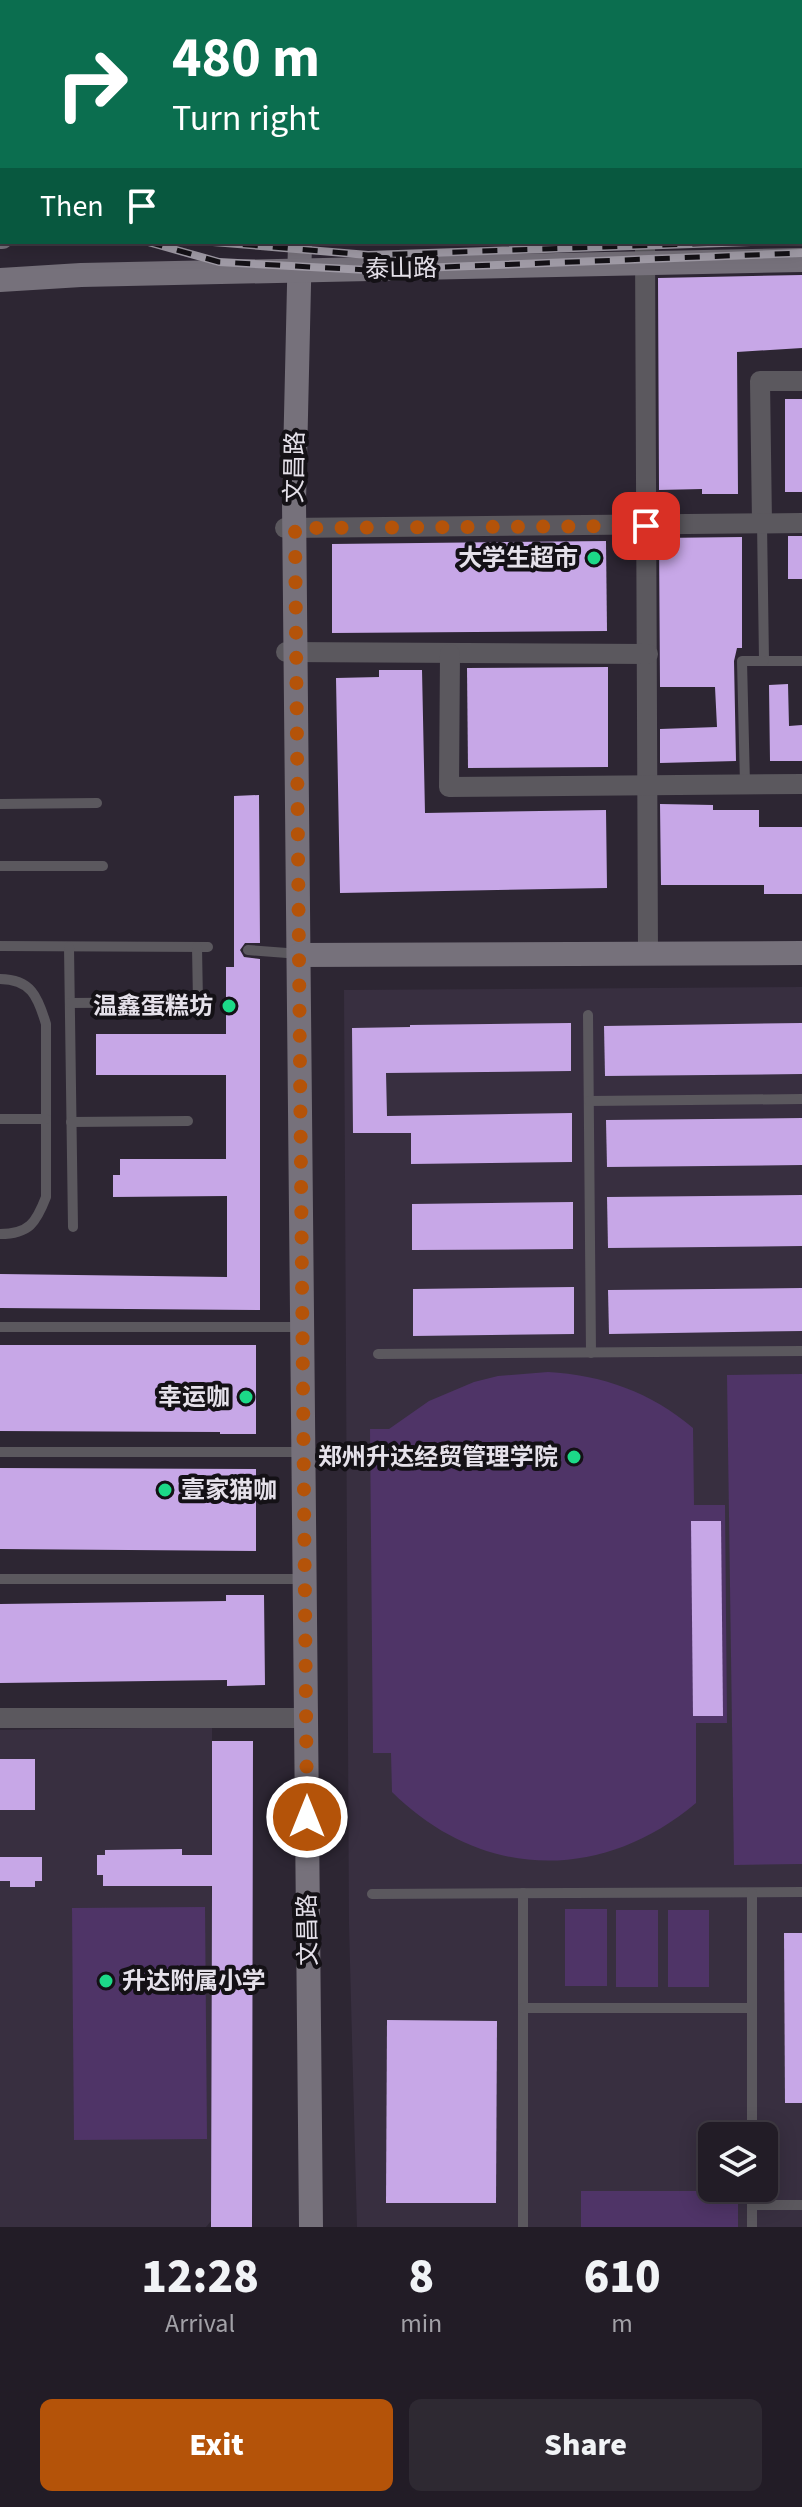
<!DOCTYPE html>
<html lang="en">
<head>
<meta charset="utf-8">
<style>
  body { margin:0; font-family:"Source Sans 3","Noto Sans SC",sans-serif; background:#2e2932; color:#f1f3f6; height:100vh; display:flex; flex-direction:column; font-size:30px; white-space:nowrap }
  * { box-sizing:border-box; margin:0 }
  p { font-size:26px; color:#a2a1a7 }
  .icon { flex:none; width:44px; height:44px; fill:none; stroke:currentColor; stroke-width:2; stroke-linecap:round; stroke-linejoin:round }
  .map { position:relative; height:2227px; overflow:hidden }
  .drawer { display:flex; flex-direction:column; background:#221c26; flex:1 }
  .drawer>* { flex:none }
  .hud { position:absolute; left:0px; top:0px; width:802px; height:244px; box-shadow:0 4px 20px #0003,0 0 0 2px #3f3a43; background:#0b6e4f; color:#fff; overflow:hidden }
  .buttons { position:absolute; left:698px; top:2122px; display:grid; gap:16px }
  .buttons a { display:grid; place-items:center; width:80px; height:80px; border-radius:12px; background:#221c26; box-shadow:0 4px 20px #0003,0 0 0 2px #3f3a43; font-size:40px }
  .pin { position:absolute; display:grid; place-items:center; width:68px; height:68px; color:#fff; margin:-34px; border-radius:16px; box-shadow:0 4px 12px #0006 }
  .me { position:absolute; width:88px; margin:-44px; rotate:0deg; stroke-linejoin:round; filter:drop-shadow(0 0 6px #0008) }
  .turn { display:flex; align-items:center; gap:28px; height:168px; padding:0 40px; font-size:36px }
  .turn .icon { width:104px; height:104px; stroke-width:2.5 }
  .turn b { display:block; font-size:56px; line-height:68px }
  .then { display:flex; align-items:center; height:76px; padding:0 40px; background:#0003; gap:16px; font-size:30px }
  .eta { display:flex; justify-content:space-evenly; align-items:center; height:136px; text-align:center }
  .eta b { font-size:48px; font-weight:800; line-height:56px }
  .action { display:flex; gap:16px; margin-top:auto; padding:16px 40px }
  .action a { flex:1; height:92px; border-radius:12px; background:#b45309; color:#fff; font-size:32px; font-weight:800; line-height:92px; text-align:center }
  .action a+a { background:#2e2932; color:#f1f3f6 }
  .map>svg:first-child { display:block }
</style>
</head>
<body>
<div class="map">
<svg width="802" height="2227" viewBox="0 0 802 2227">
  <rect width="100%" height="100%" fill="#2d2633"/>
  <g fill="#382f40" fill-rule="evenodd">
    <path d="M 802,987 L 802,2227 L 357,2227 L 349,1925 L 344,990 ZM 712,2136 L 764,2136 L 764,2188 L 712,2188 Z"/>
    <path d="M 212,1727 L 211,2221 L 206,2227 L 0,2227 L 0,1730 Z"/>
  </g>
  <g fill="#4f3467">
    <path d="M 548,1372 C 602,1375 651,1392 693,1428 L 694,1505 L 725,1505 L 727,1723 L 696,1723 L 696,1803 C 601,1883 481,1880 392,1792 L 391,1753 L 373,1753 L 370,1429 L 389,1429 L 429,1401 L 474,1382 L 498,1376 Z"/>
    <path d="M 802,1374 L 802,1864 L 734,1865 L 727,1375 Z"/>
    <path d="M 205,1907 L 207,2139 L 74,2140 L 72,1908 Z"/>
    <rect x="565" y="1909" width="42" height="77"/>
    <rect x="616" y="1910" width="42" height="77"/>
    <rect x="668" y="1910" width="41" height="77"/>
    <rect x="581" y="2191" width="157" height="36"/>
  </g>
  <g fill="#c7a7e7">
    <path d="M 802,275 L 802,348 L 737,352 L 738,494 L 702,494 L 702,489 L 659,490 L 658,278 Z"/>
    <rect x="785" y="399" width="17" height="93"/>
    <rect x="788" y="536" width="14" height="43"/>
    <path d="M 742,537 L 742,648 L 737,648 L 734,661 L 736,761 L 660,763 L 660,729 L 717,727 L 715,687 L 660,687 L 659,538 Z"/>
    <path d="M 606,541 L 607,631 L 332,633 L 332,544 Z"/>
    <path d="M 608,667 L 608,767 L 468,768 L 467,668 Z"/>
    <path d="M 379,670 L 422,670 L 425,813 L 606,810 L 607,888 L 340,893 L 336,678 L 379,677 Z"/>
    <path d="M 788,684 L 789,726 L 802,725 L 802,761 L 770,761 L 769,685 Z"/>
    <path d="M 259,795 L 260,943 L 245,943 L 240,950 L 244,957 L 260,959 L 260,1310 L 0,1308 L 0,1274 L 227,1277 L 227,1196 L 113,1197 L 113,1175 L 120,1175 L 120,1159 L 226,1159 L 226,1075 L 96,1075 L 96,1034 L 226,1034 L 226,967 L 234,967 L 234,796 Z"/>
    <path d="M 660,804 L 713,805 L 713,810 L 759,810 L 759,827 L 802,827 L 802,894 L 764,894 L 764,885 L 661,885 Z"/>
    <path d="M 571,1023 L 571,1071 L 386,1073 L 387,1116 L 572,1113 L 572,1162 L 411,1164 L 411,1133 L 353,1133 L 352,1028 L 410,1027 L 410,1025 Z"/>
    <path d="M 802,1023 L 802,1074 L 605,1076 L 604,1026 Z"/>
    <path d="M 802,1118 L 802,1165 L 607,1167 L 606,1120 Z"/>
    <path d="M 802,1195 L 802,1246 L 608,1248 L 607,1197 Z"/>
    <path d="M 573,1202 L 573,1249 L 412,1250 L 412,1204 Z"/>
    <path d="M 574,1287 L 574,1334 L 413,1336 L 413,1289 Z"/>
    <path d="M 802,1288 L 802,1331 L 609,1334 L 608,1290 Z"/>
    <path d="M 0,1345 L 256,1345 L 256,1434 L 220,1434 L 220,1432 L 0,1431 Z"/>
    <path d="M 0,1468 L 256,1469 L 256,1551 L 0,1549 Z"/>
    <path d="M 691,1521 L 721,1521 L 723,1716 L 693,1716 Z"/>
    <path d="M 226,1595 L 264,1595 L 265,1685 L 227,1686 L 227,1680 L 0,1683 L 0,1604 L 226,1601 Z"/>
    <path d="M 212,1741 L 253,1741 L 252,2227 L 211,2227 L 212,1886 L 103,1886 L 103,1875 L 97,1875 L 97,1855 L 105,1855 L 105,1850 L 182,1849 L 182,1855 L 212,1855 Z"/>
    <rect x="0" y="1759" width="35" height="51"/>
    <path d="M 0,1857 L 42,1857 L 42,1881 L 35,1881 L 35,1887 L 10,1887 L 10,1881 L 0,1881 Z"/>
    <path d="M 784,1933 L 802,1933 L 802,2103 L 785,2103 Z"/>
    <path d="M 387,2020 L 497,2021 L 496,2203 L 386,2203 Z"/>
  </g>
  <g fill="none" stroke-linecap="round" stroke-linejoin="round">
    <g stroke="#5b585e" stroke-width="10">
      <path d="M 121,0 L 121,2"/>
      <path d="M 327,2 L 327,0"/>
      <path d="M 762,523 L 764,661 L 802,661"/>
      <path d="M 745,784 L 742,661 L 764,661"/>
      <path d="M 0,804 L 97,803"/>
      <path d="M 0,866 L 103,866"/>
      <path d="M 0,946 L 208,947"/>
      <path d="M 69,947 L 73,1227"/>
      <path d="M 248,950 L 287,953"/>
      <path d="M 0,979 C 31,979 38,997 46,1024 L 46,1197 C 36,1223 29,1234 0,1234"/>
      <path d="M 70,1003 L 198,1002 L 197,947"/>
      <path d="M 588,1015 L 591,1353"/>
      <path d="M 589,1101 L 802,1099"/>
      <path d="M 0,1119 L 46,1119"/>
      <path d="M 71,1122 L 188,1121"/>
      <path d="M 0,1327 L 302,1327"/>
      <path d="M 378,1354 L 802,1351"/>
      <path d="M 0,1452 L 302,1452"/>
      <path d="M 0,1579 L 305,1579"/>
      <path d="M 523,1893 L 523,2227"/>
      <path d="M 372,1894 L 802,1892"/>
      <path d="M 523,2008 L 752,2008"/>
      <path d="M 752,2136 L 752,1893"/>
      <path d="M 752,2188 L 752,2227"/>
      <path d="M 752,2205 L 802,2205"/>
    </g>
    <g stroke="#5b585e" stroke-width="20">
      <path d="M 645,242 L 648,955"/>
      <path d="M 762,523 L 760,381 L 802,381"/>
      <path d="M 285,528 L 802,523"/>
      <path d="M 286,652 L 648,654"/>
      <path d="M 450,654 L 449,787 L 802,784"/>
      <path d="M 0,1718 L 307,1718"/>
    </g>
    <g stroke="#76717b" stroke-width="24">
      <path d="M 306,2 L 306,0"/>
      <path d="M 800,217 L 802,217"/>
      <path d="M 0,237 L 2,237"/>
      <path d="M 300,242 L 294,502 L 311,2227"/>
      <path d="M 0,280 L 81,275 L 802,260"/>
      <path d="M 299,955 L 802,953"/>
    </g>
    <g stroke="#a19ca7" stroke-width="8">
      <g id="rail">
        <path d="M 0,178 L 2,179"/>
        <path d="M 0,194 L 2,194"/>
        <path d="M 800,240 L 802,240"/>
        <path d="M 148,242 L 219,262 L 367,270 L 802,253"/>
        <path d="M 213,242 L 368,255 L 751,242"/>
      </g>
    </g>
    <use href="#rail" stroke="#141116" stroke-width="5" stroke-dasharray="15" stroke-linecap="butt"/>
  </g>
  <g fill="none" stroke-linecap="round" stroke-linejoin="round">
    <path stroke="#b45309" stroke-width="14" stroke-dasharray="0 25.2" d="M 307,1817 L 295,528 L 646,526"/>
  </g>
  <g fill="#1cd988" stroke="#141116" stroke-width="3">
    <circle cx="594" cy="558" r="8"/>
    <circle cx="229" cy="1006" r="8"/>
    <circle cx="246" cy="1397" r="8"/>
    <circle cx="574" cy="1457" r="8"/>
    <circle cx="165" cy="1490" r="8"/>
    <circle cx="106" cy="1981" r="8"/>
  </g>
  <g text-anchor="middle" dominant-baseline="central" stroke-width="8" stroke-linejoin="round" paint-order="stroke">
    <g font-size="24" fill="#e5e1ea" stroke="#141116">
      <text transform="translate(401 269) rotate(-1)">泰山路</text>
      <text transform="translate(295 467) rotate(-89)">文昌路</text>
      <text transform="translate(308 1930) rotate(-91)">文昌路</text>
    </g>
    <g font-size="24" font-weight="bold" fill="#e5e1ea" stroke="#141116" text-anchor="end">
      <text x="578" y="558">大学生超市</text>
      <text x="213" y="1006">温鑫蛋糕坊</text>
      <text x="230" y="1397">幸运咖</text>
      <text x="558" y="1457">郑州升达经贸管理学院</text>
      <text x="181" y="1490" text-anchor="start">壹家猫咖</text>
      <text x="122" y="1981" text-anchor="start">升达附属小学</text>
    </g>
  </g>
</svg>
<div class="buttons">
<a><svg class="icon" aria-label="layers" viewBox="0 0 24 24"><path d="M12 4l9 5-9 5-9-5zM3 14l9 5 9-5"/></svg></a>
</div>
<div class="pin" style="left:646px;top:526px;background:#d93025"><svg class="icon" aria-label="arrive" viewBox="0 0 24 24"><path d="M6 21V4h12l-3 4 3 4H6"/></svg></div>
<svg class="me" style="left:307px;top:1817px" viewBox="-20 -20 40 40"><circle r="17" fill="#b45309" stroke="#fff" stroke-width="3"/><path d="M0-11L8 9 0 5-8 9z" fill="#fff"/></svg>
<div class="hud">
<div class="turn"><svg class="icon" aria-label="right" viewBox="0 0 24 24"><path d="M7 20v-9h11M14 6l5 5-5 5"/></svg><div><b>480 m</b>Turn right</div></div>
<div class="then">Then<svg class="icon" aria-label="arrive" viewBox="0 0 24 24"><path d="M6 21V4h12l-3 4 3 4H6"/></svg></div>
</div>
</div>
<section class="drawer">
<div class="eta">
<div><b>12:28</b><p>Arrival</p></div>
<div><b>8</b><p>min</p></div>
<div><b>610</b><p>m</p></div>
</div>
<div class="action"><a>Exit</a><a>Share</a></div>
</section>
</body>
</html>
